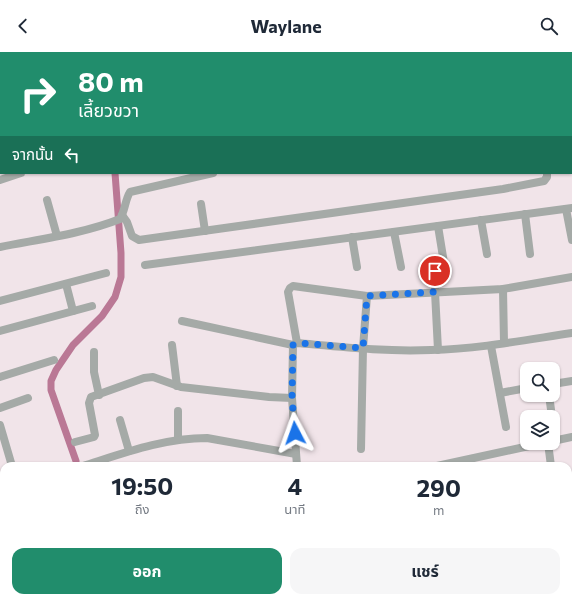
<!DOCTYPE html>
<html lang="th">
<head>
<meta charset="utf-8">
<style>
  body { margin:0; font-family:Commissioner,"Noto Sans Thai",sans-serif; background:#f6f6f7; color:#1f2937; height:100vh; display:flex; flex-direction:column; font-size:15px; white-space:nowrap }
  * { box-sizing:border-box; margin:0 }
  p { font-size:13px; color:#747a83 }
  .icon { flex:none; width:22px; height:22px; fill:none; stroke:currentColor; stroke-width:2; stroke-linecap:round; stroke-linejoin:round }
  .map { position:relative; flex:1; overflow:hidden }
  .drawer { position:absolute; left:0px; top:410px; width:572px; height:140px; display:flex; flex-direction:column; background:#fff; border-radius:12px 12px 0 0; box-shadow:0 1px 3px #0004 }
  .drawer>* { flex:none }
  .top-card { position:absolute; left:0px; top:0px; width:572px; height:122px; box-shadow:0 1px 3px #0004; background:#218d6c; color:#fff; overflow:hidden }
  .controls { position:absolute; left:520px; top:310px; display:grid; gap:8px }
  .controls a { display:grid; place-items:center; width:40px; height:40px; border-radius:8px; background:#fff; box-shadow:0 1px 3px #0004; font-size:20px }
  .pin { position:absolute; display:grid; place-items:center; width:34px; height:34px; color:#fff; margin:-17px; border:2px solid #fff; border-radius:50%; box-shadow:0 1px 4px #0007 }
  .me { position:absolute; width:44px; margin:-22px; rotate:356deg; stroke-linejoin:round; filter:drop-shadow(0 0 3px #0008) }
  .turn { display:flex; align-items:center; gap:14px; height:84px; padding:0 12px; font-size:18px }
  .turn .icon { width:52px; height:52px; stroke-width:2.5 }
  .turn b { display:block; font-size:28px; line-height:34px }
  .then { display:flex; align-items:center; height:38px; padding:0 12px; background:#0003; gap:8px; font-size:15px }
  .eta { display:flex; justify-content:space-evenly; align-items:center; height:68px; text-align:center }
  .eta b { font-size:24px; font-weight:700; line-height:28px }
  .action { display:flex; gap:8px; margin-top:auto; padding:8px 12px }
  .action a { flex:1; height:46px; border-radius:12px; background:#218d6c; color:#fff; font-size:16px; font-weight:700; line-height:46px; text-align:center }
  .action a+a { background:#f6f6f7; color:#1f2937 }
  header { display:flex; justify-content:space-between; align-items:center; height:52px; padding:0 12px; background:#fff; font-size:18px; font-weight:700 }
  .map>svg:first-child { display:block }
</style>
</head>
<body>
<header><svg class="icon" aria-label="back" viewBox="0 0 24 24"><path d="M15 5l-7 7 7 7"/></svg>Waylane<svg class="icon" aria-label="search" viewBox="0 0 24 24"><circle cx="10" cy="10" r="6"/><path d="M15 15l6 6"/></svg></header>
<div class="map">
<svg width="572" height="550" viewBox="0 0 572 550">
  <rect width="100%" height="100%" fill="#f1e4e9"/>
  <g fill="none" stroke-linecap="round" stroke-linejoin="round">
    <g stroke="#ba7895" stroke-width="7">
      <path d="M 110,0 L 110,1"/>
      <path d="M 76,409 L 51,338 L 51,329 L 56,318 L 73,293 L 102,264 L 115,245 L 121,225 L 121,201 L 115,121"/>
    </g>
    <g stroke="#a5aaa7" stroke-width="8">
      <path d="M 24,0 L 24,1"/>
      <path d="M 150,0 L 151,1"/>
      <path d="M 407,0 L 407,1"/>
      <path d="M 53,1 L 56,0"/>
      <path d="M 275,1 L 279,0"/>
      <path d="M 465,1 L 468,0"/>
      <path d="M 0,19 L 1,19"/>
      <path d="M 571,27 L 572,27"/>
      <path d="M 0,65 L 1,65"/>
      <path d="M 0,128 L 21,121"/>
      <path d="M 47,148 L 57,184"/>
      <path d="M 201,152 L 205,179"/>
      <path d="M 566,157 L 572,188"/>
      <path d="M 525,162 L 530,202"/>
      <path d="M 122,163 L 127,170 L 132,184 L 139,188 L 146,187 L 503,137 L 544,129 L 547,125 L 547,121"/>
      <path d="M 481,168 L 487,202"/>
      <path d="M 438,174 L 444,211"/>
      <path d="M 394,180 L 401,215"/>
      <path d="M 352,185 L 357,215"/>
      <path d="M 0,195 C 40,187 82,182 120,167 C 125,159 125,148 130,140 L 213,121"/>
      <path d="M 145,213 L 572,156"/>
      <path d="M 435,219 L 435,240 L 438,298"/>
      <path d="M 66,232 L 73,259"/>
      <path d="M 503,237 L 504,291"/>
      <path d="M 0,249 L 106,221"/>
      <path d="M 182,269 L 293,293 L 297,291 C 342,295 386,300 431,298 C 478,297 525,288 572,281"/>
      <path d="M 0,279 L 92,254"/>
      <path d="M 297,291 L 288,240 L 290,236 L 293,234 L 367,244 L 503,237 L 572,225"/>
      <path d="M 172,293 L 177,334"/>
      <path d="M 293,293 L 292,346 L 297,414"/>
      <path d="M 491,294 L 506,375"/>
      <path d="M 94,300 L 94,320 L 99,343"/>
      <path d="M 0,325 L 54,308"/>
      <path d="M 553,332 L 572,329"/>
      <path d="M 500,341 L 527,336"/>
      <path d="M 549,343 L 552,365"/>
      <path d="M 0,356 L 28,346"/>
      <path d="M 120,368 L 129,399"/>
      <path d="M 0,373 L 12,414"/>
      <path d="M 178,388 L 178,359"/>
      <path d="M 553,389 L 572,385"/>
      <path d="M 75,390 L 94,385 L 95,383 L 89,351 L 91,345 L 144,326 L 153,325 L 181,335 L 269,345 L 292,346"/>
      <path d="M 548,391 L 551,414"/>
      <path d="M 361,397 L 363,296 L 367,244"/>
      <path d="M 83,414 C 124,401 164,386 207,386 L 296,402"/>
      <path d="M 437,414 L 543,391"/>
      <path d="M 0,442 L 4,440"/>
      <path d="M 0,491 L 4,506"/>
      <path d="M 324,546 L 326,550"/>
      <path d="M 137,550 L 156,546"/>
    </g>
  </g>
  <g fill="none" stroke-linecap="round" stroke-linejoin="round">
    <path stroke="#1a73e8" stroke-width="7" stroke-dasharray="0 12.6" d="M 295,381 L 292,346 L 293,293 L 297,291 L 363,296 L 367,244 L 435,240 L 435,219"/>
  </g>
</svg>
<div class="controls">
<a><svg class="icon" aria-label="search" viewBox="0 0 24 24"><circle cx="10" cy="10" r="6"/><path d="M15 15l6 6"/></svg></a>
<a><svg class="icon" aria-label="layers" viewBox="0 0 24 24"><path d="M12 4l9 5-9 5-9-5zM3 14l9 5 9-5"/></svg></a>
</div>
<div class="pin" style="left:435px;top:219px;background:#d93025"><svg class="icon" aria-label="arrive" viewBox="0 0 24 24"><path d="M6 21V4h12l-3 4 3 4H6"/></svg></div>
<svg class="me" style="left:295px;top:381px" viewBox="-20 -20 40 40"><path d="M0-17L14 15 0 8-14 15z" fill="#1a73e8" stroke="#fff" stroke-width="4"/></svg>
<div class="top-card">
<div class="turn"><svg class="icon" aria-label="right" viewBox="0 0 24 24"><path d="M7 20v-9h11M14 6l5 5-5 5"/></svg><div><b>80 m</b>เลี้ยวขวา</div></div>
<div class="then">จากนั้น<svg class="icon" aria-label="left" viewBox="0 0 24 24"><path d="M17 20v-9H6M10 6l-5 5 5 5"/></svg></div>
</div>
<section class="drawer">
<div class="eta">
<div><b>19:50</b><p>ถึง</p></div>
<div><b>4</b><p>นาที</p></div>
<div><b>290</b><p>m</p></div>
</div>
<div class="action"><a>ออก</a><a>แชร์</a></div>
</section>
</div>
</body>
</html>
